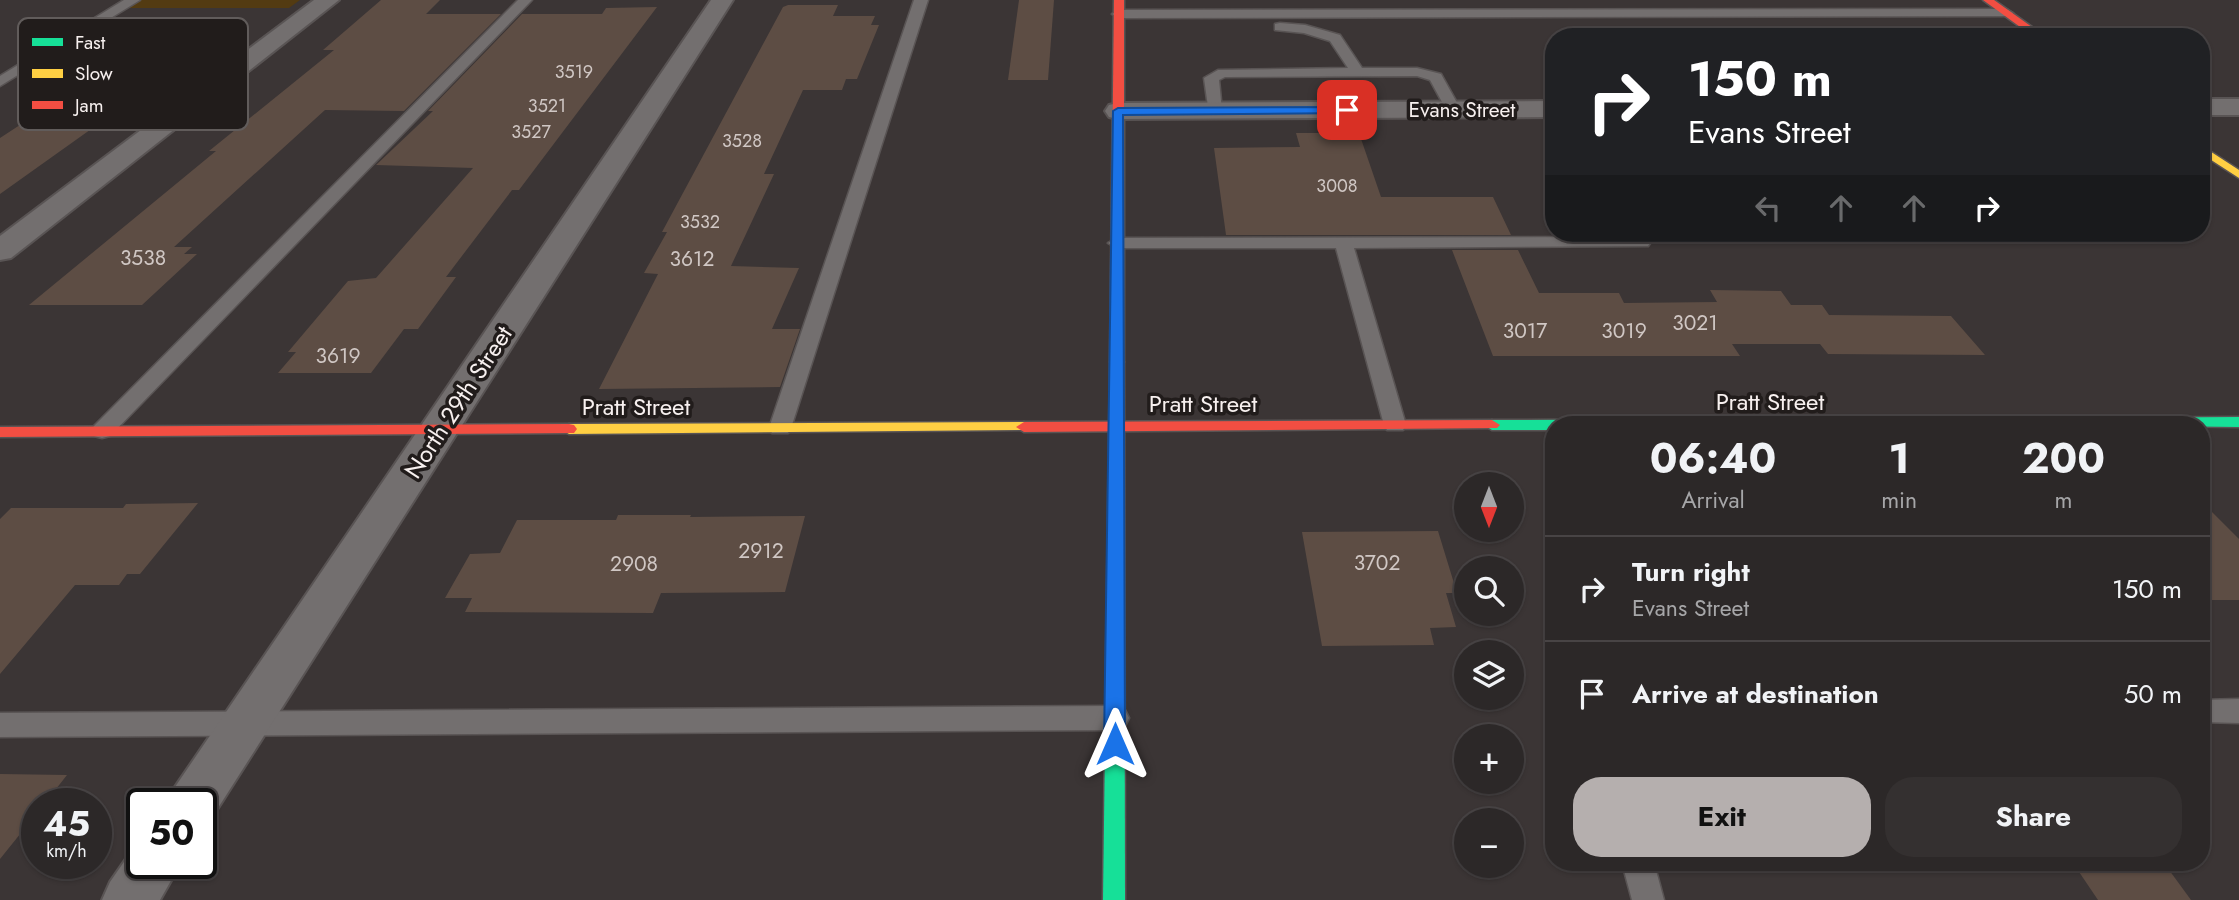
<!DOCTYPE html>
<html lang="en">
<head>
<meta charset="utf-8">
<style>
  body { margin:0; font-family:Jost,sans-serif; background:#343030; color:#f1f3f6; height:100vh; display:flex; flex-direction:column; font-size:26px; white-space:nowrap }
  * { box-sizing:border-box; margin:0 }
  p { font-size:23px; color:#a6a6a8 }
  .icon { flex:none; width:38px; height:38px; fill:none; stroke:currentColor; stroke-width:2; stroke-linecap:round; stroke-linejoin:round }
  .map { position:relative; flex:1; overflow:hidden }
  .drawer { position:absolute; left:1545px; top:416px; width:665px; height:455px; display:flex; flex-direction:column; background:#2c2828; border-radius:28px; box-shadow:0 2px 5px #0004,0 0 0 2px #484445 }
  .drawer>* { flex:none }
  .banner { position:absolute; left:1545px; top:28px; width:665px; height:214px; border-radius:28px; box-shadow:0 2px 5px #0004,0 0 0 2px #484445; background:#202124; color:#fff; overflow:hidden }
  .needle { width:46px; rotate:180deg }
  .buttons { position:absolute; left:1454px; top:472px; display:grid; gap:14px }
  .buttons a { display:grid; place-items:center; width:70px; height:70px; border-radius:50%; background:#2c2828; box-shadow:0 2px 5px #0004,0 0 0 2px #484445; font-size:35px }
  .speed { position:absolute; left:21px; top:788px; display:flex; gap:14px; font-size:35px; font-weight:700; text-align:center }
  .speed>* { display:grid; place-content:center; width:91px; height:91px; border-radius:50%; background:#2c2828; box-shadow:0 2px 5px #0004,0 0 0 2px #484445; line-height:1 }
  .speed small { font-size:18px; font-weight:400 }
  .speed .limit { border:4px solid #111; border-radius:10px; background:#fff; color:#111 }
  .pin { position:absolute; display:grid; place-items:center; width:60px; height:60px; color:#fff; margin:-30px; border-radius:14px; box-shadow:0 4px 10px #0006 }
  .me { position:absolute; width:77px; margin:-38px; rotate:0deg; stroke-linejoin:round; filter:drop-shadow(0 0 5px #0008) }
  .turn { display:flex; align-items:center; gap:24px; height:147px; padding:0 28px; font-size:32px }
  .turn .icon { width:91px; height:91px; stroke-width:2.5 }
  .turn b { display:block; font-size:49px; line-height:60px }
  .lanes { display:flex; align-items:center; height:66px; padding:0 28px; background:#0003; justify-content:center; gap:35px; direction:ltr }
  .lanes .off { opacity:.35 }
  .eta { display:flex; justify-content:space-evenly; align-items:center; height:119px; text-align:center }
  .eta b { font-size:42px; font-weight:700; line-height:49px }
  .action { display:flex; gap:14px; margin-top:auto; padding:14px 28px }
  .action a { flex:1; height:80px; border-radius:28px; background:#b5afae; color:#111; font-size:28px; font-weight:700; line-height:80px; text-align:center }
  .action a+a { background:#343030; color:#f1f3f6 }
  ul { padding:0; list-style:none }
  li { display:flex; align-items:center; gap:21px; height:105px; padding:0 28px; border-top:2px solid #484445 }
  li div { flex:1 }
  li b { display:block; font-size:26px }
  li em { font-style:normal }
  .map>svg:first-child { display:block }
</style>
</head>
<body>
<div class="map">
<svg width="2239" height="900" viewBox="0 0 2239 900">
  <rect width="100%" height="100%" fill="#3b3535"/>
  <path fill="#533b12" d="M 141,0 L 300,0 L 289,8 L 128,8 Z"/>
  <g fill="#5d4d44">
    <path d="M 381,0 L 440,0 L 426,14 L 501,14 L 404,111 L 325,110 L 174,247 L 192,247 L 184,254 L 197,254 L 142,305 L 29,305 L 216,151 L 209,151 L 334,50 L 323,50 Z"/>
    <path d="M 1019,0 L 1054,0 L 1048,80 L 1008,80 Z"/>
    <path d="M 788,5 L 838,5 L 833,16 L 875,16 L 871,25 L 879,25 L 857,79 L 846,79 L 842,90 L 803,90 L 764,174 L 774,174 L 731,266 L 799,268 L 772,329 L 800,329 L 780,387 L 599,389 L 658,274 L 644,273 L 667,232 L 662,232 L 783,7 Z"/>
    <path d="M 657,7 L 519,190 L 512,190 L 446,277 L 456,277 L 418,329 L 404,329 L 371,373 L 278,373 L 296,352 L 288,352 L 348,281 L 376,278 L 473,168 L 376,165 L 433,111 L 428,111 L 522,14 L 602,14 L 606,8 Z"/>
    <path d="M 153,38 L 219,38 L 0,194 L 0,138 Z"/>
    <path d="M 1296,133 L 1359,133 L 1381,197 L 1493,197 L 1511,235 L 1226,235 L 1214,148 L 1300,147 Z"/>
    <path d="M 1452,250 L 1518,250 L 1539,293 L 1619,293 L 1624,303 L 1717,302 L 1710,290 L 1781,291 L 1791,305 L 1822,305 L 1829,315 L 1951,316 L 1985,355 L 1828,354 L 1820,344 L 1732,344 L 1740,356 L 1493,356 Z"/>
    <path d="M 2202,502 L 2239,539 L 2239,600 L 2202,600 Z"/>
    <path d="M 198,503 L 140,574 L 127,574 L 119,585 L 75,585 L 0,674 L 0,519 L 11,508 L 123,508 L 126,504 Z"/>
    <path d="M 618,515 L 691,515 L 690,517 L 805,516 L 785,592 L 661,593 L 653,613 L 465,612 L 472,598 L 445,598 L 470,554 L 500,553 L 517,520 L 616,520 Z"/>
    <path d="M 1438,531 L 1457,593 L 1446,593 L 1456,627 L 1430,628 L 1434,645 L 1322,646 L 1302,532 Z"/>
    <path d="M 0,774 L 67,775 L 45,803 L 37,803 L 37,813 L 0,859 Z"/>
    <path d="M 2073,863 L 2164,863 L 2191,900 L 2098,900 Z"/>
  </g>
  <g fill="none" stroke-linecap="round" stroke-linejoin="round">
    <g stroke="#595454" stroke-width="3">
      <g id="lane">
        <path d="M 124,0 L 140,0 L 0,86 L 0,76 Z"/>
        <path d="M 518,0 L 532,0 L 110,436 L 102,438 L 94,436 L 91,431 L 94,426 Z"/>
        <path d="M 914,0 L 928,0 L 791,428 L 788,433 L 772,433 L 769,428 Z"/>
        <path d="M 2006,9 L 2013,13 L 2011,16 L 1119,18 L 1112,14 L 1119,10 Z"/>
        <path d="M 1280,23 L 1305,25 L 1340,35 L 1362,68 L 1417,68 L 1441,74 L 1461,110 L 1458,113 L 1448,113 L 1430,80 L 1417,76 L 1225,77 L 1219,80 L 1222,111 L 1214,116 L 1209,114 L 1204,78 L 1218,70 L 1348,68 L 1330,41 L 1304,33 L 1275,30 L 1275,24 Z"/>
        <path d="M 1642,237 L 1648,238 L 1651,242 L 1648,246 L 1354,248 L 1406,425 L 1403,430 L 1387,430 L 1384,425 L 1336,248 L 1117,248 L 1108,243 L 1117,238 Z"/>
        <path d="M 2239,699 L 2239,723 L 2202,722 L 2202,700 Z"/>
        <path d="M 1115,706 L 1125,710 L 1129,718 L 1125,726 L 1115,730 L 0,737 L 0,713 Z"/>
        <path d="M 1622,863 L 1654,863 L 1664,900 L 1632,900 Z"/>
      </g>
    </g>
    <g stroke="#595454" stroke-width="4">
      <g id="street">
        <path d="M 314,0 L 339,0 L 11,258 L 0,260 L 0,236 Z"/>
        <path d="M 711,0 L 733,0 L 211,819 L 201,822 L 201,803 L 167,803 L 175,787 Z"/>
        <rect x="2202" y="99" width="37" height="16"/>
        <path d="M 1554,101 L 1554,117 L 1118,119 L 1109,117 L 1105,111 L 1109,105 L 1118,103 Z"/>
        <path d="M 142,843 L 142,863 L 181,863 L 160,900 L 102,900 L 110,882 L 135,846 Z"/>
      </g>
    </g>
    <g stroke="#595454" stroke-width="3">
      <g id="fast">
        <path d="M 1117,358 L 1124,362 L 1125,900 L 1103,900 L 1110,362 Z"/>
        <path d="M 2239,417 L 2239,427 L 2078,425 L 2076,423 L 2084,418 Z"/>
        <path d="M 1780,419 L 1785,421 L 1787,425 L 1554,425 L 1554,430 L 1492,430 L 1484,425 L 1492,420 Z"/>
      </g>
    </g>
    <g stroke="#595454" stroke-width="3">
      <g id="slow">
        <path d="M 2202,146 L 2239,170 L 2239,178 L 2202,154 Z"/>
        <path d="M 1024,422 L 1032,427 L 1029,430 L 569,434 L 561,429 L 569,424 Z"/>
      </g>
    </g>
    <g stroke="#595454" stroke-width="3">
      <g id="jam">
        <path d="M 1114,0 L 1124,0 L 1124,362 L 1117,366 L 1110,362 Z"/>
        <path d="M 1983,0 L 1994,0 L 2046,37 L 2034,37 Z"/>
        <path d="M 2084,418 L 2089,420 L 2090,425 L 1772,424 L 1780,419 Z"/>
        <path d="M 1492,420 L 1500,425 L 1497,428 L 1024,432 L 1016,427 L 1024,422 Z"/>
        <path d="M 569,424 L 574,425 L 577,429 L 574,433 L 0,437 L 0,427 Z"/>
      </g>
    </g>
    <use href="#lane" fill="#736f6f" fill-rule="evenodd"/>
    <use href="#street" fill="#736f6f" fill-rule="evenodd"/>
    <use href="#fast" fill="#16e098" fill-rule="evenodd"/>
    <use href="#slow" fill="#ffcf43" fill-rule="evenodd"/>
    <use href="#jam" fill="#f24e42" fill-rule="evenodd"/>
  </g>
  <path fill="#1a73e8" stroke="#114b97" stroke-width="2" d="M 1347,107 L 1350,108 L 1350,113 L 1123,115 L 1125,744 L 1122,750 L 1115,752 L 1107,750 L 1104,744 L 1113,111 L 1118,108 Z"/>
  <g text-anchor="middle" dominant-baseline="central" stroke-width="7" stroke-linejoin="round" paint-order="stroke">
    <g font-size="18" fill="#d0c7c4">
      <text x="574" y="72">3519</text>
      <text x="547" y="106">3521</text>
      <text x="531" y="132">3527</text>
      <text x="742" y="141">3528</text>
      <text x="1337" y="186">3008</text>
      <text x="700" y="222">3532</text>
    </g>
    <g font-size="21" fill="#f7f0ef" stroke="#211c1b">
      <text x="1462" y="110">Evans Street</text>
    </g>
    <g font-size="21" fill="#d0c7c4">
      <text x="143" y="258">3538</text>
      <text x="692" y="259">3612</text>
      <text x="1695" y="323">3021</text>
      <text x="1525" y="331">3017</text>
      <text x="1624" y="331">3019</text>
      <text x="338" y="356">3619</text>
      <text x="761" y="551">2912</text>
      <text x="1377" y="563">3702</text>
      <text x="634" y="564">2908</text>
    </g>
    <g font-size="24" fill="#f7f0ef" stroke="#211c1b">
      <text x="1770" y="401">Pratt Street</text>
      <text transform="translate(458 402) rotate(-57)">North 29th Street</text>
      <text x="1203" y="403">Pratt Street</text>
      <text x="636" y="406">Pratt Street</text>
    </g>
  </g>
  <rect x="18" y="18" width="230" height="112" rx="10" fill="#211c1b" stroke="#615c5b" stroke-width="2"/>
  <rect x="32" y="38" width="31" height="8" fill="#16e098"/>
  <rect x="32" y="69" width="31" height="9" fill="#ffcf43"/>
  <rect x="32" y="101" width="31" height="8" fill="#f24e42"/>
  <g font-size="19" fill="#f7f0ef">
    <text x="75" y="49">Fast</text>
    <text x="75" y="80">Slow</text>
    <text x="75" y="112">Jam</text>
  </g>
</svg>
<div class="buttons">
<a><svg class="needle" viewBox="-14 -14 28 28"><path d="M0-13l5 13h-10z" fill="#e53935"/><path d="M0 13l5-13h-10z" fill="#a6a6a8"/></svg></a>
<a><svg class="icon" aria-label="search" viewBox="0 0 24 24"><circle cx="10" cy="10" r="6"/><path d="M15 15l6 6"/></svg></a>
<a><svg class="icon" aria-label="layers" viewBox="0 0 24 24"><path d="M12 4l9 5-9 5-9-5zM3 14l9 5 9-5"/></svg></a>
<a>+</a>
<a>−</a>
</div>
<div class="speed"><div>45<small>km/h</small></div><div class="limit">50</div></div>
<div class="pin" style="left:1347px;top:110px;background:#d93025"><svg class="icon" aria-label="arrive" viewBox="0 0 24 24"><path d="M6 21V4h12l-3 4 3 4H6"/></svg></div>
<svg class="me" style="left:1115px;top:744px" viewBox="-20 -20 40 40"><path d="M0-17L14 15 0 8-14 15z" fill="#1a73e8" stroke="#fff" stroke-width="4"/></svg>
<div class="banner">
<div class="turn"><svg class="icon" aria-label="right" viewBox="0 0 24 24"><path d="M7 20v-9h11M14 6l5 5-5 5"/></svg><div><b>150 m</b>Evans Street</div></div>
<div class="lanes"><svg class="icon off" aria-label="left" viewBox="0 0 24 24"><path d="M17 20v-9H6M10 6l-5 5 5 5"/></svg><svg class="icon off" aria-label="ahead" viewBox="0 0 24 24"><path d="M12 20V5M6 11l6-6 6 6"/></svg><svg class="icon off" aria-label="ahead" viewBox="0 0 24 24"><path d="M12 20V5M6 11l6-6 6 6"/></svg><svg class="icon" aria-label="right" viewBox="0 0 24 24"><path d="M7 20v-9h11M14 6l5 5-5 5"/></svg></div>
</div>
<section class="drawer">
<div class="eta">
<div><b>06:40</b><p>Arrival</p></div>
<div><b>1</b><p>min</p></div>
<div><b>200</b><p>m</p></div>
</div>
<ul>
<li><svg class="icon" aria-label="right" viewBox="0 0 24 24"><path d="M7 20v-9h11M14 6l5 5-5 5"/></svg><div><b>Turn right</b><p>Evans Street</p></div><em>150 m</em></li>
<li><svg class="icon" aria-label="arrive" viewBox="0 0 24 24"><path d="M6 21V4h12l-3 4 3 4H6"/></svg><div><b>Arrive at destination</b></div><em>50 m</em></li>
</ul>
<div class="action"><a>Exit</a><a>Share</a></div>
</section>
</div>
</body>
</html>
